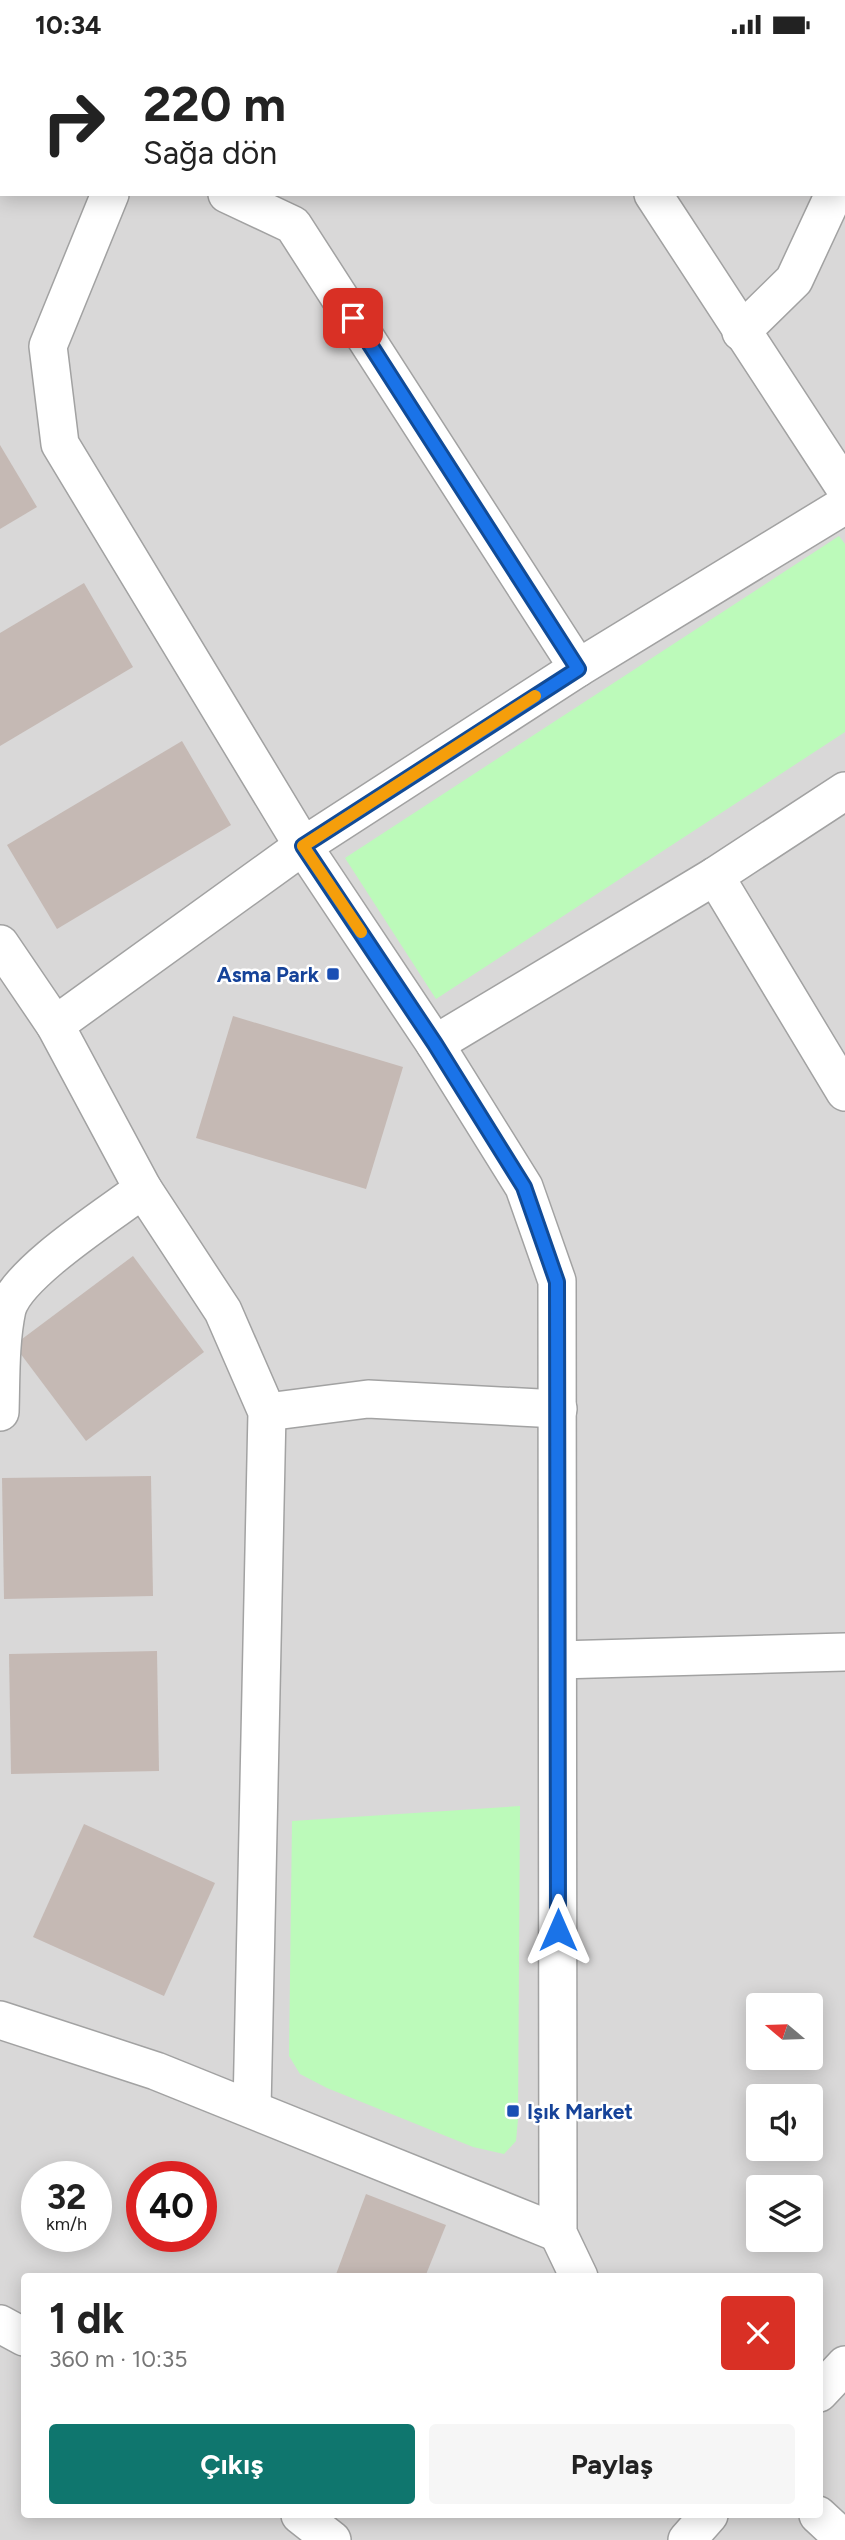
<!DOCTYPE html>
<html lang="tr">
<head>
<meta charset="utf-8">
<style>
  body { margin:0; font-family:Figtree,sans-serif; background:#f6f6f6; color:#222; height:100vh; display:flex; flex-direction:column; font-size:26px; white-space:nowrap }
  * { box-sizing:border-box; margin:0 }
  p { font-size:23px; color:#767676 }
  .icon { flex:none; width:38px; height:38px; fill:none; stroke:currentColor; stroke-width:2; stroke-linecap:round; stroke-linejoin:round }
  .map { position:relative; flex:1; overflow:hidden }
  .details { position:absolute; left:21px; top:2224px; width:802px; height:245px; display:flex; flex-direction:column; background:#fff; border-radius:7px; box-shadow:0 4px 18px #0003 }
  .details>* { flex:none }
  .banner { position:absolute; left:0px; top:0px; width:845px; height:147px; box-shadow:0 4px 18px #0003; background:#fff; color:#222; overflow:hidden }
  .needle { width:46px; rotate:289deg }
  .buttons { position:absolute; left:746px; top:1944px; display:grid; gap:14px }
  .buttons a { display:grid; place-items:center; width:77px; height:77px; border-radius:7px; background:#fff; box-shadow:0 4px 18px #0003; font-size:35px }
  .speed { position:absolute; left:21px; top:2112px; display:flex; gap:14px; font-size:35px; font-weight:700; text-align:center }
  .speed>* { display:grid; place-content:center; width:91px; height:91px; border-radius:50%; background:#fff; box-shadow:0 4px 18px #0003; line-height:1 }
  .speed small { font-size:18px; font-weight:400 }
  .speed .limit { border:10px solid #d22; background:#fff; color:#111 }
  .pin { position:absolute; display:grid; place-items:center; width:60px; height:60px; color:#fff; margin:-30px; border-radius:14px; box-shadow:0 4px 10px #0006 }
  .me { position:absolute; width:77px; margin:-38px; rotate:0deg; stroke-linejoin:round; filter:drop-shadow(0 0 5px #0008) }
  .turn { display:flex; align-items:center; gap:24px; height:147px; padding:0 28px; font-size:32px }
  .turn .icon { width:91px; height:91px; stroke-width:2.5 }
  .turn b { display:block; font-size:49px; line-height:60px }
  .round { display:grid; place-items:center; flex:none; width:74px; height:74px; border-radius:7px; background:#f6f6f6 }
  .headline { display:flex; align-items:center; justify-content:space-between; height:119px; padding:0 28px }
  h1 { font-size:42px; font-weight:700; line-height:52px }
  .primary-button { display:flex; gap:14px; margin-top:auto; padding:14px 28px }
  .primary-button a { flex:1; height:80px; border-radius:7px; background:#0f766e; color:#fff; font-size:28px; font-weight:700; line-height:80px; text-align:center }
  .primary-button a+a { background:#f6f6f6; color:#222 }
  .status { display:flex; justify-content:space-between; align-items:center; height:49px; padding:0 35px; background:#fff; direction:ltr }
  .status svg { height:19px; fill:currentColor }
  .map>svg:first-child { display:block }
</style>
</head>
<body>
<div class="status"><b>10:34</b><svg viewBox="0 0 49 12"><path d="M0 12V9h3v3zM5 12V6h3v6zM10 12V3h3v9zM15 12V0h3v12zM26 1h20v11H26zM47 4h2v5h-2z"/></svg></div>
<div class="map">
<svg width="845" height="2491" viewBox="0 0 845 2491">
  <rect width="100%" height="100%" fill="#ede8e0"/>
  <path fill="#d9d8d8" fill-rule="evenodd" d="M 0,0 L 845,0 L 845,2491 L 0,2491 ZM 2,2 L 844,2 L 844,145 L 2,145 ZM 758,1956 L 810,1956 L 810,2009 L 758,2009 ZM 758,2048 L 810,2048 L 810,2100 L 758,2100 ZM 37,2128 L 96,2128 L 96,2188 L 37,2188 ZM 142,2128 L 201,2128 L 201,2188 L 142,2188 ZM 758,2138 L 810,2138 L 810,2191 L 758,2191 ZM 24,2228 L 819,2228 L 819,2466 L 24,2466 Z"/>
  <g fill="#bcfaba">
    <path d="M 839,487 L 845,495 L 845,683 L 436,950 L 345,809 Z"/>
    <path d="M 520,1757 L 518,2070 L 516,2092 L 504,2105 L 473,2098 L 327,2039 L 300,2025 L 289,2007 L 292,1772 Z"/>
  </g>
  <g fill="#c5b9b4">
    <path d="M 0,396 L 37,458 L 0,480 Z"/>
    <path d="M 84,534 L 133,618 L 0,697 L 0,584 Z"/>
    <path d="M 182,692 L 231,776 L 57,880 L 7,796 Z"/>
    <path d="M 233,967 L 403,1018 L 366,1140 L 196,1089 Z"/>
    <path d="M 133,1207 L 204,1303 L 86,1392 L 14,1296 Z"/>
    <path d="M 151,1427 L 153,1547 L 4,1550 L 2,1429 Z"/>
    <path d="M 157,1602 L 159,1722 L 11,1725 L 9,1605 Z"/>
    <path d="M 84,1775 L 215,1834 L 164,1947 L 33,1888 Z"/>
    <path d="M 366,2145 L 446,2176 L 425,2228 L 335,2228 Z"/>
  </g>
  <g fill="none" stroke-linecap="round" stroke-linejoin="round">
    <g stroke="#a2a2a2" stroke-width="40">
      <g id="minor">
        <path d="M 552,0 L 554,2"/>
        <path d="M 176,2 L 177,0"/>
        <path d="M 0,41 L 2,42"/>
        <path d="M 110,145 L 48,297 L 60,395 L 303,797 L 435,995 L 524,1138 L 557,1232 L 558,2184 L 579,2228"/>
        <path d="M 227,145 L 293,176 L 578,619"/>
        <path d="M 653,145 L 845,439"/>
        <path d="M 741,283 L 794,231 L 834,145"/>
        <path d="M 715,827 L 845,1043"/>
        <path d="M 0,895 L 55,976 L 143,1140 L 223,1262 L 267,1363 L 252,2060"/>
        <path d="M 55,976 L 303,797 L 578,619 L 845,456"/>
        <path d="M 435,995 L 715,827 L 845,742"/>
        <path d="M 0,1363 C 1,1330 0,1292 7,1260 C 18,1223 110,1165 143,1140"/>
        <path d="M 267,1363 L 368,1350 L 558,1360"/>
        <path d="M 558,1611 L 845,1603"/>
        <path d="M 0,1971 L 156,2022 L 558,2184"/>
        <path d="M 0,2275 L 24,2288"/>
        <path d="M 819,2344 L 845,2316"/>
        <path d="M 300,2466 L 332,2491"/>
        <path d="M 818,2466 L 845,2491"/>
        <path d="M 687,2491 L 709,2466"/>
      </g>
    </g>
    <use href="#minor" stroke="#fff" stroke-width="37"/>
  </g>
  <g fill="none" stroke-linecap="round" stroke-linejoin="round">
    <g stroke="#114b97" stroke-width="18">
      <path id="route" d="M 353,269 L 578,620 L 303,797 L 435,995 L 524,1138 L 557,1233 L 558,1881"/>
    </g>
    <use href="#route" stroke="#1a73e8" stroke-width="12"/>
    <path stroke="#f59e0b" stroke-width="12" d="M 361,883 L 303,797 L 535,647"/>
  </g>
  <g fill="#1a4fb4" stroke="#fff" stroke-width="2.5">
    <rect x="326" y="918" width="14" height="14" rx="3.5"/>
    <rect x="506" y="2055" width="14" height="14" rx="3.5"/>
  </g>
  <g text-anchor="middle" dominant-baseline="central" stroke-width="5" stroke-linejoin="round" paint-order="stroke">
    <g font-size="21" font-weight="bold" fill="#164399" stroke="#fff" text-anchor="end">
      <text x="319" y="925">Asma Park</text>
      <text x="527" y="2062" text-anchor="start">Işık Market</text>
    </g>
  </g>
</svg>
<div class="buttons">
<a><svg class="needle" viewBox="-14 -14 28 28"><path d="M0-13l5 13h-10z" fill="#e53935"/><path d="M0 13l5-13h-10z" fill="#767676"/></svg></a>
<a><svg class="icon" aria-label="sound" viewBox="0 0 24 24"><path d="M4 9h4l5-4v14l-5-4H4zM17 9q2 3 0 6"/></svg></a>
<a><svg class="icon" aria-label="layers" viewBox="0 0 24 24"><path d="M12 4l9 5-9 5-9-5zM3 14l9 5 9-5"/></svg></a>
</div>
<div class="speed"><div>32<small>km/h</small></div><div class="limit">40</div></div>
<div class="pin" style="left:353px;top:269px;background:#d93025"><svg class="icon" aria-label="arrive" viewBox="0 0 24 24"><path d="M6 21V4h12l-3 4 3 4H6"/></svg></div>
<svg class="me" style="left:558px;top:1881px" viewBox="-20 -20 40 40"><path d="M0-17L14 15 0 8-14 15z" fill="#1a73e8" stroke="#fff" stroke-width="4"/></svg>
<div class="banner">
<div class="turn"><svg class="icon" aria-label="right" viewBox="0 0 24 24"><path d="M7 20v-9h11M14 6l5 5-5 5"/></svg><div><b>220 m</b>Sağa dön</div></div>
</div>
<section class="details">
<div class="headline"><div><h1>1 dk</h1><p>360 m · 10:35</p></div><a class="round" style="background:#d93025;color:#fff"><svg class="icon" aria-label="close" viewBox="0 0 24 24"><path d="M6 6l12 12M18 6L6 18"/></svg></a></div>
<div class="primary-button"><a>Çıkış</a><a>Paylaş</a></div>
</section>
</div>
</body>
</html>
